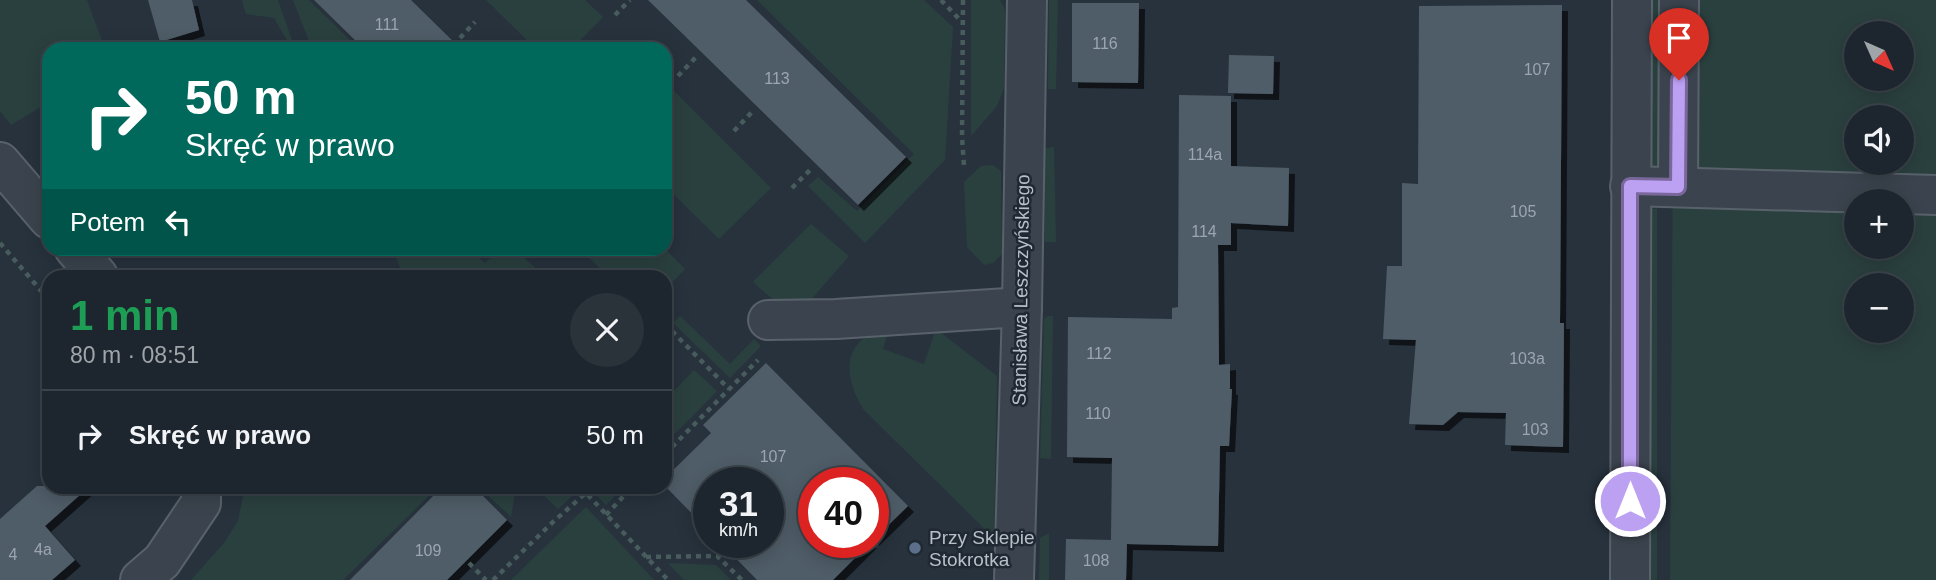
<!DOCTYPE html>
<html lang="pl">
<head>
<meta charset="utf-8">
<style>
  body { margin:0; font-family:Arial,sans-serif; background:#2a323a; color:#f1f3f6; height:100vh; display:flex; flex-direction:column; font-size:26px; white-space:nowrap }
  * { box-sizing:border-box; margin:0 }
  p { font-size:23px; color:#a0a5aa }
  .icon { flex:none; width:38px; height:38px; fill:none; stroke:currentColor; stroke-width:2; stroke-linecap:round; stroke-linejoin:round }
  .map { position:relative; flex:1; overflow:hidden }
  .panel { position:absolute; left:42px; top:270px; width:630px; height:224px; display:flex; flex-direction:column; background:#1d262e; border-radius:21px; box-shadow:0 4px 18px #0003,0 0 0 2px #3b434a }
  .panel>* { flex:none }
  .top-card { position:absolute; left:42px; top:42px; width:630px; height:214px; border-radius:21px; box-shadow:0 4px 18px #0003,0 0 0 2px #3b434a; background:#00695c; color:#fff; overflow:hidden }
  .needle { width:46px; rotate:135deg }
  .buttons { position:absolute; left:1844px; top:21px; display:grid; gap:14px }
  .buttons a { display:grid; place-items:center; width:70px; height:70px; border-radius:50%; background:#1d262e; box-shadow:0 4px 18px #0003,0 0 0 2px #3b434a; font-size:35px }
  .speed { position:absolute; left:693px; top:467px; display:flex; gap:14px; font-size:35px; font-weight:700; text-align:center }
  .speed>* { display:grid; place-content:center; width:91px; height:91px; border-radius:50%; background:#1d262e; box-shadow:0 4px 18px #0003,0 0 0 2px #3b434a; line-height:1 }
  .speed small { font-size:18px; font-weight:400 }
  .speed .limit { border:10px solid #d22; background:#fff; color:#111 }
  .pin { position:absolute; display:grid; place-items:center; width:60px; height:60px; color:#fff; margin:-72px -30px; border-radius:50% 50% 50% 0; rotate:-45deg; box-shadow:0 0 7px #0007 }
  .pin .icon { rotate:45deg }
  .me { position:absolute; width:77px; margin:-38px; rotate:0deg; stroke-linejoin:round; filter:drop-shadow(0 0 5px #0008) }
  .turn { display:flex; align-items:center; gap:24px; height:147px; padding:0 28px; font-size:32px }
  .turn .icon { width:91px; height:91px; stroke-width:2.5 }
  .turn b { display:block; font-size:49px; line-height:60px }
  .then { display:flex; align-items:center; height:66px; padding:0 28px; background:#0003; gap:14px; font-size:26px }
  .round { display:grid; place-items:center; flex:none; width:74px; height:74px; border-radius:37px; background:#2a323a }
  .summary { display:flex; align-items:center; justify-content:space-between; height:119px; padding:0 28px }
  h1 { font-size:42px; font-weight:700; line-height:52px; color:#1e9e55 }
  ul { padding:0; list-style:none }
  li { display:flex; align-items:center; gap:21px; height:91px; padding:0 28px; border-top:2px solid #3b434a }
  li div { flex:1 }
  li b { display:block; font-size:26px }
  li em { font-style:normal }
  .map>svg:first-child { display:block }
</style>
</head>
<body>
<div class="map">
<svg width="1936" height="580" viewBox="0 0 1936 580">
  <defs>
    <filter id="shadow"><feDropShadow dx="6" dy="6" stdDeviation="0" flood-color="#0009"/></filter>
  </defs>
  <rect width="100%" height="100%" fill="#27323d"/>
  <g fill="#2a403f" fill-rule="evenodd">
    <path d="M 0,0 L 87,0 L 105,49 L 49,49 L 49,102 L 11,125 L 0,111 Z"/>
    <path d="M 242,0 L 278,0 L 295,49 L 292,49 L 274,18 L 246,14 Z"/>
    <path d="M 293,0 L 309,0 L 359,49 L 312,49 Z"/>
    <path d="M 486,0 L 585,0 L 603,17 L 572,49 L 536,49 Z"/>
    <path d="M 757,0 L 924,0 L 953,27 L 945,160 L 865,243 L 808,186 L 818,177 L 857,211 L 914,154 Z"/>
    <path d="M 971,0 L 1000,0 L 1005,10 L 1004,88 L 997,106 L 971,136 Z"/>
    <path d="M 1049,0 L 1058,0 L 1056,89 L 1048,89 Z"/>
    <path d="M 1647,0 L 1660,0 L 1658,174 L 1648,174 Z"/>
    <path d="M 1674,0 L 1936,0 L 1936,580 L 1670,580 ZM 1857,33 L 1902,33 L 1902,79 L 1857,79 ZM 1857,117 L 1902,117 L 1902,163 L 1857,163 ZM 1857,201 L 1902,201 L 1902,247 L 1857,247 ZM 1857,285 L 1902,285 L 1902,331 L 1857,331 Z"/>
    <path d="M 665,82 L 771,188 L 719,239 L 665,186 Z"/>
    <path d="M 1054,147 L 1056,242 L 1045,242 L 1045,148 Z"/>
    <path d="M 993,165 L 1001,171 L 1002,254 L 993,263 L 984,265 L 967,247 L 964,182 L 981,166 Z"/>
    <rect x="1647" y="209" width="10" height="371"/>
    <path d="M 811,224 L 849,256 L 810,301 L 777,303 L 753,282 Z"/>
    <path d="M 593,248 L 665,249 L 685,269 L 665,290 L 665,276 L 608,276 L 586,255 Z"/>
    <path d="M 393,249 L 470,249 L 485,263 L 499,249 L 515,249 L 544,276 L 403,276 Z"/>
    <path d="M 680,316 L 730,364 L 754,339 L 761,346 L 730,378 L 673,323 Z"/>
    <path d="M 1048,316 L 1053,316 L 1051,459 L 1040,458 L 1044,319 Z"/>
    <path d="M 889,328 L 883,349 L 924,364 L 936,329 L 997,376 L 994,538 L 863,409 C 842,373 842,338 889,328 Z"/>
    <path d="M 694,370 L 717,391 L 665,444 L 665,400 Z"/>
    <path d="M 245,487 L 245,486 L 438,487 L 343,580 L 191,580 L 224,543 L 238,521 Z"/>
    <path d="M 479,487 L 509,487 L 515,493 L 511,517 Z"/>
    <path d="M 535,487 L 582,487 L 558,509 Z"/>
    <path d="M 588,487 L 624,487 L 606,505 Z"/>
    <path d="M 586,507 L 654,580 L 511,580 Z"/>
    <path d="M 1049,533 L 1049,580 L 1039,580 L 1040,538 Z"/>
    <path d="M 668,563 L 716,565 L 731,580 L 684,580 Z"/>
  </g>
  <g fill="#505d68" filter="url(#shadow)">
    <path d="M 148,0 L 192,0 L 199,30 L 160,42 Z"/>
    <path d="M 314,0 L 411,0 L 461,49 L 364,49 Z"/>
    <path d="M 648,0 L 746,0 L 906,157 L 858,205 Z"/>
    <path d="M 1072,3 L 1139,3 L 1138,83 L 1072,82 Z"/>
    <path d="M 1562,5 L 1560,323 L 1564,323 L 1563,447 L 1505,445 L 1506,413 L 1458,412 L 1443,425 L 1409,424 L 1416,340 L 1383,339 L 1387,266 L 1402,266 L 1402,183 L 1418,184 L 1419,6 Z"/>
    <path d="M 1229,55 L 1274,56 L 1273,94 L 1228,93 Z"/>
    <path d="M 1179,95 L 1231,96 L 1231,166 L 1289,168 L 1288,226 L 1231,223 L 1231,245 L 1218,245 L 1219,365 L 1230,364 L 1230,389 L 1232,389 L 1229,446 L 1220,446 L 1218,546 L 1127,544 L 1126,580 L 1065,580 L 1066,539 L 1111,540 L 1112,458 L 1067,457 L 1068,317 L 1172,319 L 1172,308 L 1178,307 Z"/>
    <path d="M 766,363 L 908,506 L 873,540 L 873,483 L 814,483 L 814,542 L 871,542 L 833,580 L 757,580 L 720,542 L 768,542 L 768,483 L 709,483 L 709,531 L 665,486 L 665,478 L 711,433 L 703,425 Z"/>
    <path d="M 37,486 L 90,486 L 45,526 L 75,560 L 52,580 L 0,580 L 0,519 Z"/>
    <path d="M 443,486 L 473,486 L 507,520 L 447,580 L 350,580 Z"/>
  </g>
  <g fill="none" stroke-linecap="round" stroke-linejoin="round">
    <g stroke="#59626b" stroke-width="42">
      <g id="minor">
        <path d="M 0,162 L 49,219"/>
        <path d="M 1630,186 L 1936,195"/>
        <path d="M 1678,187 L 1679,0"/>
        <path d="M 74,248 L 98,276"/>
        <path d="M 768,320 L 836,319 L 1022,307"/>
        <path d="M 140,580 L 162,561 L 201,503 L 201,486"/>
        <path d="M 1014,580 L 1022,307 L 1027,0"/>
        <path d="M 1630,580 L 1632,0"/>
      </g>
    </g>
    <g stroke="#495c5d" stroke-width="4.5" stroke-dasharray="5 5" stroke-linecap="butt">
      <path d="M 941,0 L 962,22"/>
      <path d="M 963,0 L 962,137 L 964,166"/>
      <path d="M 615,15 L 630,0"/>
      <path d="M 460,38 L 475,22"/>
      <path d="M 678,76 L 698,55"/>
      <path d="M 734,131 L 752,112"/>
      <path d="M 792,188 L 810,170"/>
      <path d="M 0,243 L 49,300"/>
      <path d="M 665,324 L 729,389"/>
      <path d="M 665,454 L 758,360"/>
      <path d="M 606,515 L 633,486"/>
      <path d="M 646,557 L 717,556 L 742,580"/>
      <path d="M 469,563 L 486,580"/>
      <path d="M 493,580 L 554,521 L 586,493 L 668,580"/>
    </g>
    <use href="#minor" stroke="#3b444e" stroke-width="38"/>
  </g>
  <g fill="none" stroke-linecap="round" stroke-linejoin="round">
    <g stroke="#7a689d" stroke-width="18">
      <path id="route" d="M 1630,501 L 1630,186 L 1678,187 L 1679,80"/>
    </g>
    <use href="#route" stroke="#bca0f2" stroke-width="12"/>
  </g>
  <circle fill="#5c6f8a" stroke="#202933" stroke-width="2.5" cx="915" cy="548" r="7"/>
  <g text-anchor="middle" dominant-baseline="central" stroke-width="5" stroke-linejoin="round" paint-order="stroke">
    <g font-size="16" fill="#9da6b0">
      <text x="387" y="24">111</text>
      <text x="1105" y="43">116</text>
      <text x="1537" y="69">107</text>
      <text x="777" y="78">113</text>
      <text x="1205" y="154">114a</text>
      <text x="1523" y="211">105</text>
      <text x="1204" y="231">114</text>
      <text x="1099" y="353">112</text>
      <text x="1527" y="358">103a</text>
      <text x="1098" y="413">110</text>
      <text x="1535" y="429">103</text>
      <text x="773" y="456">107</text>
      <text x="43" y="549">4a</text>
      <text x="428" y="550">109</text>
      <text x="13" y="554">4</text>
      <text x="1096" y="560">108</text>
    </g>
    <g font-size="19" fill="#b7bfc8" stroke="#202933">
      <text transform="translate(1021 290) rotate(-89)">Stanisława Leszczyńskiego</text>
    </g>
    <g font-size="19" fill="#b7bfc8" stroke="#202933" text-anchor="start">
      <text x="929" y="537">Przy Sklepie<tspan x="929" dy="22">Stokrotka</tspan></text>
    </g>
  </g>
</svg>
<div class="buttons">
<a><svg class="needle" viewBox="-14 -14 28 28"><path d="M0-13l5 13h-10z" fill="#e53935"/><path d="M0 13l5-13h-10z" fill="#a0a5aa"/></svg></a>
<a><svg class="icon" aria-label="sound" viewBox="0 0 24 24"><path d="M4 9h4l5-4v14l-5-4H4zM17 9q2 3 0 6"/></svg></a>
<a>+</a>
<a>−</a>
</div>
<div class="speed"><div>31<small>km/h</small></div><div class="limit">40</div></div>
<div class="pin" style="left:1679px;top:80px;background:#d93025"><svg class="icon" aria-label="arrive" viewBox="0 0 24 24"><path d="M6 21V4h12l-3 4 3 4H6"/></svg></div>
<svg class="me" style="left:1630px;top:501px" viewBox="-20 -20 40 40"><circle r="17" fill="#bca0f2" stroke="#fff" stroke-width="3"/><path d="M0-11L8 9 0 5-8 9z" fill="#fff"/></svg>
<div class="top-card">
<div class="turn"><svg class="icon" aria-label="right" viewBox="0 0 24 24"><path d="M7 20v-9h11M14 6l5 5-5 5"/></svg><div><b>50 m</b>Skręć w prawo</div></div>
<div class="then">Potem<svg class="icon" aria-label="left" viewBox="0 0 24 24"><path d="M17 20v-9H6M10 6l-5 5 5 5"/></svg></div>
</div>
<section class="panel">
<div class="summary"><div><h1>1 min</h1><p>80 m · 08:51</p></div><a class="round"><svg class="icon" aria-label="close" viewBox="0 0 24 24"><path d="M6 6l12 12M18 6L6 18"/></svg></a></div>
<ul>
<li><svg class="icon" aria-label="right" viewBox="0 0 24 24"><path d="M7 20v-9h11M14 6l5 5-5 5"/></svg><div><b>Skręć w prawo</b></div><em>50 m</em></li>
</ul>
</section>
</div>
</body>
</html>
